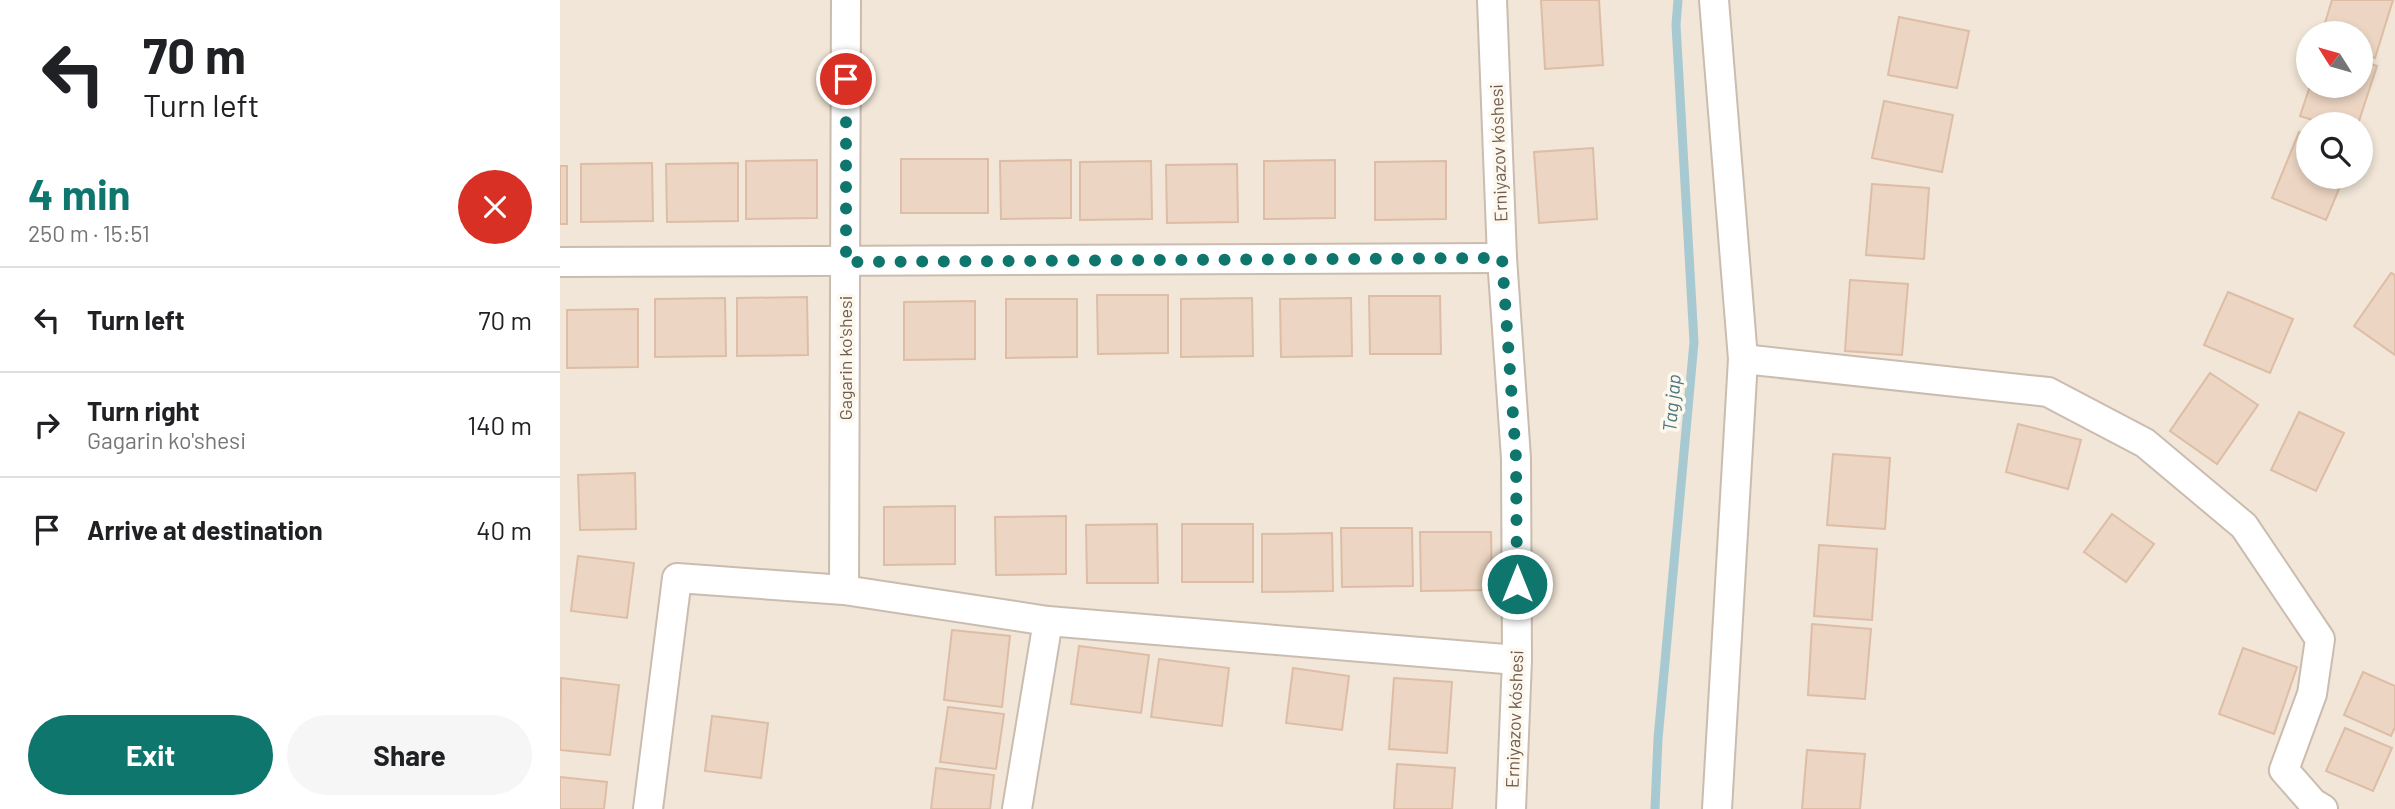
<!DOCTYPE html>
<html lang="en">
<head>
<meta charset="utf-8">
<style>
  body { margin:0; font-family:Barlow,sans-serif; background:#f6f6f6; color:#202124; height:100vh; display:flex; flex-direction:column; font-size:26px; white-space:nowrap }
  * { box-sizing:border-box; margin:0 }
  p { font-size:23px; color:#757577 }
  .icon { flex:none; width:38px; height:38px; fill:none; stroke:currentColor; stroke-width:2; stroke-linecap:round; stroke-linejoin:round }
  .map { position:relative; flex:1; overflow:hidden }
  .details { display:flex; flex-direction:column; background:#fff; width:560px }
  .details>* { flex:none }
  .guide { background:#fff; color:#202124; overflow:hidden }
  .needle { width:46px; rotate:307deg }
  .controls { position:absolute; left:1736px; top:21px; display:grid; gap:14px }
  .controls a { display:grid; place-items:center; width:77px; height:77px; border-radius:50%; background:#fff; box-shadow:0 4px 10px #0003; font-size:35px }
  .pin { position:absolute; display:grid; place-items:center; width:60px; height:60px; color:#fff; margin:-30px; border:4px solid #fff; border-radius:50%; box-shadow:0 2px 7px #0007 }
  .me { position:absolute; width:77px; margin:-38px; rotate:0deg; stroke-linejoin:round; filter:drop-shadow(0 0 5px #0008) }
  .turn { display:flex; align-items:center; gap:24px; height:147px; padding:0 28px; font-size:32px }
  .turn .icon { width:91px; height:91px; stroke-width:2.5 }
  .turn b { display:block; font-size:49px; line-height:60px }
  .round { display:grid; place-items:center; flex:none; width:74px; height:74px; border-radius:37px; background:#f6f6f6 }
  .summary { display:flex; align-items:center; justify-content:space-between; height:119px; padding:0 28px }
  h1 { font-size:42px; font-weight:700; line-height:52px; color:#0f766e }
  .primary-button { display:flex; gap:14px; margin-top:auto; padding:14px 28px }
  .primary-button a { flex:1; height:80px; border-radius:42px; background:#0f766e; color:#fff; font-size:28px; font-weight:700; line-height:80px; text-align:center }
  .primary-button a+a { background:#f6f6f6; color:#202124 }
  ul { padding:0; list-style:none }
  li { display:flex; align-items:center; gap:21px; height:105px; padding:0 28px; border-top:2px solid #e0e0e0 }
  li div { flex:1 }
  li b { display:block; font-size:26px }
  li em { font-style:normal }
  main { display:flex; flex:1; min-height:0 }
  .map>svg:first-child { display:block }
</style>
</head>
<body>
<main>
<section class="details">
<div class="guide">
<div class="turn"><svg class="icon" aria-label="left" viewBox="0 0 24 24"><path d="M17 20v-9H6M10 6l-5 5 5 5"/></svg><div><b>70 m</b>Turn left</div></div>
</div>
<div class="summary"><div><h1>4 min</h1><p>250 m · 15:51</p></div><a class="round" style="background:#d93025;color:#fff"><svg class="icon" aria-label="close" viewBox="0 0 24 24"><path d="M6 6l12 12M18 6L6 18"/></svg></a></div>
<ul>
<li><svg class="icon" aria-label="left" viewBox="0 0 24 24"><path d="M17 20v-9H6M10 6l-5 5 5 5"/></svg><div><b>Turn left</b></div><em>70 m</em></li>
<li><svg class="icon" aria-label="right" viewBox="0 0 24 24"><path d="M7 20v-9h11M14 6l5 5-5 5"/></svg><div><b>Turn right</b><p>Gagarin ko'shesi</p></div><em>140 m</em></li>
<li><svg class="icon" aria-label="arrive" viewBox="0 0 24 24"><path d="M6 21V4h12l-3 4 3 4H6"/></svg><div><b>Arrive at destination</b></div><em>40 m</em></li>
</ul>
<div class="primary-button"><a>Exit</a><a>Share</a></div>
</section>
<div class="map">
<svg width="1835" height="809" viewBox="0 0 1835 809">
  <rect width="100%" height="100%" fill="#faf4e8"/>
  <path fill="#f1e6d7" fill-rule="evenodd" d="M 0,0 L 1835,0 L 1835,809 L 0,809 ZM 1748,33 L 1801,33 L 1801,86 L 1748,86 ZM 1748,124 L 1801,124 L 1801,177 L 1748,177 Z"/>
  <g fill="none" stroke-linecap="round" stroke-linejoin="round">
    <path stroke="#a6c9d2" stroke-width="9" d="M 1095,809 L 1098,739 L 1134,342 L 1116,25 L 1118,0"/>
  </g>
  <g fill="#ecd5c3" stroke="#ddbda5" stroke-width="2">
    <path d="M 981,0 L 1039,0 L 1043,65 L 985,69 Z"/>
    <path d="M 1772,0 L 1833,0 L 1815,58 L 1801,54 L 1801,33 L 1762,33 Z"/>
    <path d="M 1339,17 L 1409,31 L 1397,88 L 1328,75 Z"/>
    <path d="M 1801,61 L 1817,66 L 1798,124 L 1766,124 L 1740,116 L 1750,86 L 1801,86 Z"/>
    <path d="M 1324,101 L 1393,115 L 1382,172 L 1312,158 Z"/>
    <path d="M 1739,132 L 1748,136 L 1748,177 L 1784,177 L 1766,220 L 1712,198 Z"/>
    <path d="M 1033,148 L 1037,219 L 979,223 L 974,152 Z"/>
    <rect x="341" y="159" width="87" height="54"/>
    <path d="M 257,160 L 257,218 L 186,219 L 186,161 Z"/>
    <path d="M 511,160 L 511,218 L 441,219 L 440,161 Z"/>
    <path d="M 775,160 L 775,218 L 704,219 L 704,161 Z"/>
    <path d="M 591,161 L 592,219 L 520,220 L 520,162 Z"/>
    <path d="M 886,161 L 886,219 L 815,220 L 815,162 Z"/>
    <path d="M 92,163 L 93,221 L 21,222 L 21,164 Z"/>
    <path d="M 178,163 L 178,221 L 107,222 L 106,164 Z"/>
    <path d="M 677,164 L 678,222 L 607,223 L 606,165 Z"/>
    <rect x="0" y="166" width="7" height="58"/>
    <path d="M 1312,184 L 1369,188 L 1364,259 L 1306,255 Z"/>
    <path d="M 1831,273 L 1835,275 L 1835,355 L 1794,326 Z"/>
    <path d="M 1290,280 L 1348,284 L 1342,355 L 1285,351 Z"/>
    <path d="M 1668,292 L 1733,319 L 1710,373 L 1644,345 Z"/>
    <path d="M 537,295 L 608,295 L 608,353 L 538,354 Z"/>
    <path d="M 809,296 L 880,296 L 881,354 L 810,354 Z"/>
    <path d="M 247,297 L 248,355 L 177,356 L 177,298 Z"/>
    <path d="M 165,298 L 166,356 L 95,357 L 95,299 Z"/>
    <path d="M 692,298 L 693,356 L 621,357 L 621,299 Z"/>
    <path d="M 791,298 L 792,356 L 721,357 L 720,299 Z"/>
    <path d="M 446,299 L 517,299 L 517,357 L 446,358 Z"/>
    <path d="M 415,301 L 415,359 L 344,360 L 344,302 Z"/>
    <path d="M 78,309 L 78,367 L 7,368 L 7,310 Z"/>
    <path d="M 1650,373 L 1698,405 L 1657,464 L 1610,431 Z"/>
    <path d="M 1739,412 L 1784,433 L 1756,491 L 1711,470 Z"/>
    <path d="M 1458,424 L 1521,440 L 1508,489 L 1446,472 Z"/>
    <path d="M 1273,454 L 1330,458 L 1325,529 L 1267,525 Z"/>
    <path d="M 75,473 L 76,529 L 20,530 L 18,475 Z"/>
    <path d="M 395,506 L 395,564 L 324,565 L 324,507 Z"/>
    <path d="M 1552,514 L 1594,544 L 1566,582 L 1524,552 Z"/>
    <path d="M 506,516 L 506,574 L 436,575 L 435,517 Z"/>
    <path d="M 597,524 L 598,583 L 527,583 L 526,525 Z"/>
    <rect x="622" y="524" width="71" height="58"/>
    <path d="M 781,528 L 852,528 L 853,586 L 782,587 Z"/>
    <path d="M 860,532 L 931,532 L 932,590 L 861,591 Z"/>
    <path d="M 772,533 L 773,591 L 702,592 L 702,534 Z"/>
    <path d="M 1259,545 L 1317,549 L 1312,620 L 1254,616 Z"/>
    <path d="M 18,556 L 74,563 L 67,618 L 11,611 Z"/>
    <path d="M 1252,624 L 1311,629 L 1305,699 L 1248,695 Z"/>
    <path d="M 392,630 L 450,636 L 442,707 L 384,700 Z"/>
    <path d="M 519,646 L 589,655 L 581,713 L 511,704 Z"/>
    <path d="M 1683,648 L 1737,667 L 1714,734 L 1659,714 Z"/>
    <path d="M 599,659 L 669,668 L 662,726 L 591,717 Z"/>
    <path d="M 733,668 L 789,676 L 782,730 L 726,723 Z"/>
    <path d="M 1803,672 L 1835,686 L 1835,727 L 1831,736 L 1784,715 Z"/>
    <path d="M 1,678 L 59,685 L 50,755 L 0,750 Z"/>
    <path d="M 834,678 L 892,682 L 887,753 L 829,749 Z"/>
    <path d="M 388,707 L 444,714 L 436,769 L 380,762 Z"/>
    <path d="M 152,716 L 208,723 L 201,778 L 145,771 Z"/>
    <path d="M 1785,728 L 1832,748 L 1813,791 L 1766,771 Z"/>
    <path d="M 1247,750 L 1305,754 L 1300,809 L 1242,809 Z"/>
    <path d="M 837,764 L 895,768 L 892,809 L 834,809 Z"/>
    <path d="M 376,768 L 434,775 L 430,809 L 371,809 Z"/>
    <path d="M 0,777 L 47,782 L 44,809 L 0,809 Z"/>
  </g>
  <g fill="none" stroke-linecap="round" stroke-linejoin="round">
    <g stroke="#cbbcaf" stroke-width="32">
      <g id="street">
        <path d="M 932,0 L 942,258 L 956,458 L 957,660 L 951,809"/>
        <path d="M 1154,0 L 1183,359 L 1157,809"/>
        <path d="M 0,262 L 942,258"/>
        <path d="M 1183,359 L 1488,392 L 1585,443 L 1684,526 L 1760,639 L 1752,694 L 1724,770 L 1753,803 L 1763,809"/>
        <path d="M 284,590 L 286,0"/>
        <path d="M 88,809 L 117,578 L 284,590 L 488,621 L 957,660"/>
        <path d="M 457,809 L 488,621"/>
      </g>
    </g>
    <use href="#street" stroke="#fff" stroke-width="28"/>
  </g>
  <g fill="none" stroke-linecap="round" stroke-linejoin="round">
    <path stroke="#0f766e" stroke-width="12" stroke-dasharray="0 21.6" d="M 286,79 L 286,262 L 942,258 L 956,458 L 957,584"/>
  </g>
  <g text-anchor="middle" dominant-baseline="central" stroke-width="7" stroke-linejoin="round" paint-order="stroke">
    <g font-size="18" fill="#715c4f" stroke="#fdf8ee">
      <text transform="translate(938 153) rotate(-92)">Erniyazov kóshesi</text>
      <text transform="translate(285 358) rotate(-90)">Gagarin ko'shesi</text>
      <text transform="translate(954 719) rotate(-88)">Erniyazov kóshesi</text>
    </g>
    <g font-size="19" font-style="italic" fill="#4c7681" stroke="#fdf8ee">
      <text transform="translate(1111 403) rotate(-85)">Tag jap</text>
    </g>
  </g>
</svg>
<div class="controls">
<a><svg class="needle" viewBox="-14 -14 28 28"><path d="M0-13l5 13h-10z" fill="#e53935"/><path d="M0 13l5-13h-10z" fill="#757577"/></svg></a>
<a><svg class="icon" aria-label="search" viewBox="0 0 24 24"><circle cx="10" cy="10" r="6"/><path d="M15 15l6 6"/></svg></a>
</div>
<div class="pin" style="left:286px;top:79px;background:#d93025"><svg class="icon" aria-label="arrive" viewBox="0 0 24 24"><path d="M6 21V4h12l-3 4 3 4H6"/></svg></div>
<svg class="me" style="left:957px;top:584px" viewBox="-20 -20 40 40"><circle r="17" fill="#0f766e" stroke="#fff" stroke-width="3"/><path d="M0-11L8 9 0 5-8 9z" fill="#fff"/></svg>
</div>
</main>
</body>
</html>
